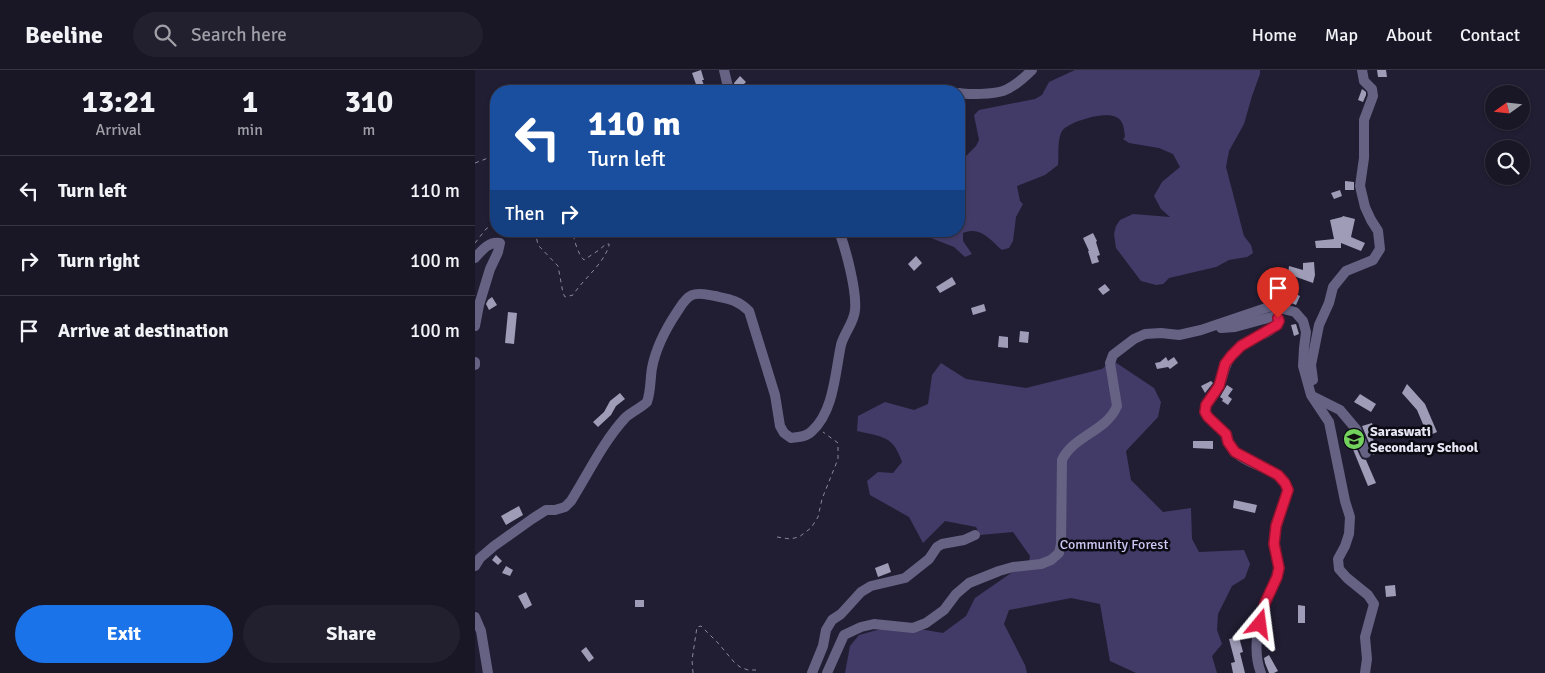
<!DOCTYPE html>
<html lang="en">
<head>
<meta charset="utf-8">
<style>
  body { margin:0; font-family:Signika,sans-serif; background:#221f2e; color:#f1f3f6; height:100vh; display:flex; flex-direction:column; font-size:19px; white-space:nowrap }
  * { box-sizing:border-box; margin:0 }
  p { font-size:16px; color:#9f9fa7 }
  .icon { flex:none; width:28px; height:28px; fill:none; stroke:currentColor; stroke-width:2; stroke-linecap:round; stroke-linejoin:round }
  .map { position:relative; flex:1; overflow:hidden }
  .sheet { display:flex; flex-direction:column; background:#191626; width:475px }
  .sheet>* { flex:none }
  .guide { position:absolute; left:15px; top:15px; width:475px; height:152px; border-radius:20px; box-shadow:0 1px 4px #0004,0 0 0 1px #373543; background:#1a4fa0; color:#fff; overflow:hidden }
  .needle { width:32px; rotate:255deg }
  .tools { position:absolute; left:1010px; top:15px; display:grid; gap:10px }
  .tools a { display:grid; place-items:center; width:45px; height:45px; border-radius:50%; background:#191626; box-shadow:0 1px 4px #0004,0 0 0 1px #373543; font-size:25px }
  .pin { position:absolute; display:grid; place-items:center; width:42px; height:42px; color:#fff; margin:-51px -21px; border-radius:50% 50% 50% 0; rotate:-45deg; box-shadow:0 0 5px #0007 }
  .pin .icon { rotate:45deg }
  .me { position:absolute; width:55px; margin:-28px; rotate:16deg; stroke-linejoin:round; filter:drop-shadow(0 0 4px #0008) }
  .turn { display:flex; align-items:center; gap:18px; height:105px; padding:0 15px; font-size:22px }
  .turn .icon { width:65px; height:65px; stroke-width:2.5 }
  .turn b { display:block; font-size:35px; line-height:42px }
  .then { display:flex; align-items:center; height:48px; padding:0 15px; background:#0003; gap:10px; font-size:19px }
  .eta { display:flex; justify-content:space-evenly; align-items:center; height:85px; text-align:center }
  .eta b { font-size:30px; font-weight:800; line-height:35px }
  .cta { display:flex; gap:10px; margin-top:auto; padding:10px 15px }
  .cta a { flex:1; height:58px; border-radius:30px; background:#1a73e8; color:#fff; font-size:20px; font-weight:800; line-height:58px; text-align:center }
  .cta a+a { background:#221f2e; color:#f1f3f6 }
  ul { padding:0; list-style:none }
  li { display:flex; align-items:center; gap:15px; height:70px; padding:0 15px; border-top:1px solid #373543 }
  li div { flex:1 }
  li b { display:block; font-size:19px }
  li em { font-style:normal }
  header { display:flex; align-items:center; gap:30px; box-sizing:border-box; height:70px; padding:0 25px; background:#191626; border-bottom:1px solid #373543 }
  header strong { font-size:24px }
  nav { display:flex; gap:28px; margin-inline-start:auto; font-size:18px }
  .search { width:350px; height:45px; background:#221f2e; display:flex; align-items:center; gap:12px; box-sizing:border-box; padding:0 18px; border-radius:28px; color:#9f9fa7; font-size:19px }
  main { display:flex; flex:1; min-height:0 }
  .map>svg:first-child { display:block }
</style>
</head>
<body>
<header>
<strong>Beeline</strong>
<div class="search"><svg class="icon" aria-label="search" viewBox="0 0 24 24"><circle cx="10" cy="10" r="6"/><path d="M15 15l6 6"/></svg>Search here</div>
<nav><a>Home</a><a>Map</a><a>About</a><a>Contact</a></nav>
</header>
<main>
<section class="sheet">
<div class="eta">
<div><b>13:21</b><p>Arrival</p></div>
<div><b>1</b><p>min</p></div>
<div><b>310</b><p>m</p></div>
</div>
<ul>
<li><svg class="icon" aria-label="left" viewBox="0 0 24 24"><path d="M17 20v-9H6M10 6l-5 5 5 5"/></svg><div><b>Turn left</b></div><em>110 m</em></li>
<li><svg class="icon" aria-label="right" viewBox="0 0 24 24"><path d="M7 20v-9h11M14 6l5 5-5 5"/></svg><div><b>Turn right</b></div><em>100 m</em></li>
<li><svg class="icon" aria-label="arrive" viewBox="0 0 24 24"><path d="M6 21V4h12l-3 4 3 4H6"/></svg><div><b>Arrive at destination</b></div><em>100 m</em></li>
</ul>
<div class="cta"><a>Exit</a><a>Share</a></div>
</section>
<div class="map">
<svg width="1070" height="603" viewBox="0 0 1070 603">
  <rect width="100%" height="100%" fill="#211e33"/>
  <g fill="#423b67">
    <path d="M 600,0 L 785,0 L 785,4 L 777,26 L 769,54 L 754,81 L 751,97 L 769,166 L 776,175 L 778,183 L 772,187 L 754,190 L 741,197 L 694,208 L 688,214 L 681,215 L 666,211 L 641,178 L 639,164 L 641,156 L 645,150 L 658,144 L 695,147 L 686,139 L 679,126 L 687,112 L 705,97 L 698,84 L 684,78 L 654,73 L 648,69 L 650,67 C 649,60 649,50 641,47 C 631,41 594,51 587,61 C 582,69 584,85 583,95 L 570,105 L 542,116 L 545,131 L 548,134 L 541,147 L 538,171 L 534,178 L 527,180 C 514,169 506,156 488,163 L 488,171 L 497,184 L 490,187 L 479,177 L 456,168 L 453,161 L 484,161 L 484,93 L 501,76 L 504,70 L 499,45 L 504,40 L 560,29 L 567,25 L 574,12 Z"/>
    <path d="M 637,290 L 679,318 L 686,332 L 683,347 L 651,381 L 656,410 L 688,442 L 716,438 L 717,469 L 724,482 L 769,480 L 775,494 L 770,508 L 757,516 L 743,544 L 742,560 L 747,574 L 737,586 L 742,603 L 661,603 L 635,591 L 625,534 L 596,528 L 534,540 L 529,554 L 550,595 L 552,603 L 370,603 L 375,576 L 384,565 L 413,557 L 427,556 L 468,563 L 491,546 L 500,528 L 539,501 L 553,497 L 555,486 L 538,462 L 505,465 L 501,457 L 470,451 L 448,473 L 434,447 L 395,425 L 392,411 L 403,402 L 418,403 L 427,392 C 418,365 407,367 382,361 L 383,346 L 410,332 L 439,340 L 453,334 L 457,305 L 466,293 L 491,309 L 551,318 L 627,299 Z"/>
  </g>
  <g fill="#9f9cb8">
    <path d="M 226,0 L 229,10 L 227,10 L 230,18 L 223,20 L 217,3 Z"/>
    <path d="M 902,0 L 911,0 L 912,7 L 903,7 Z"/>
    <path d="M 265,6 L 271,12 L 266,17 L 271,21 L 261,21 L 259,13 Z"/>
    <path d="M 887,19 L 891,22 L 891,25 L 888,32 L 883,30 Z"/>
    <path d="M 870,111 L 879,112 L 879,120 L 870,120 Z"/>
    <path d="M 865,120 L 867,126 L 859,129 L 856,123 Z"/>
    <path d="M 868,146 L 880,149 L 876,167 L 890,173 L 886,181 L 866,173 L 866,178 L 841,178 L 840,171 L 859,169 L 855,150 L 867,147 Z"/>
    <path d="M 618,163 L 622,171 L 621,172 L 625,185 L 622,186 L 624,192 L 617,194 L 613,181 L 614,181 L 608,168 Z"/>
    <path d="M 441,186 L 447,193 L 439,201 L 433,194 Z"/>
    <path d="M 839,192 L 840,205 L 838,213 L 813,204 L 814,196 L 828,200 L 828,193 Z"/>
    <path d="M 477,207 L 481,214 L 465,223 L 461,217 Z"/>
    <path d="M 630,214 L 635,220 L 628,225 L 623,219 Z"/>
    <path d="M 812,220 L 825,226 L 821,235 L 808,229 Z"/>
    <path d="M 17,227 L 22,235 L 14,240 L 11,234 L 13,230 Z"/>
    <path d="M 509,234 L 511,241 L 498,245 L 496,238 Z"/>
    <path d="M 33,242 L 42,243 L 39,274 L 30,273 Z"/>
    <path d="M 821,254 L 824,264 L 819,266 L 816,255 Z"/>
    <path d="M 545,261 L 554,262 L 553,273 L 544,272 Z"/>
    <path d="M 524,266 L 533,267 L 533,278 L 523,277 Z"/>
    <path d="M 691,287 L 693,291 L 699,287 L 703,293 L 695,299 L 693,297 L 682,299 L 680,293 L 685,292 Z"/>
    <path d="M 736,311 L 738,313 L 730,323 L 726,316 Z"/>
    <path d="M 932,314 L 950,334 L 962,362 L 953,366 L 942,340 L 927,323 Z"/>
    <path d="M 752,315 L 758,319 L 753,326 L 757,329 L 753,335 L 747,331 L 748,329 L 745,327 Z"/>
    <path d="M 145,323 L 150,329 L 141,336 L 136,345 L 123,357 L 118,352 L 129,342 L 135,331 Z"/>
    <path d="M 885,324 L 901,334 L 896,342 L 879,332 Z"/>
    <path d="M 897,353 L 899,360 L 896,361 L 900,376 L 903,375 L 905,382 L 898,385 L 897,380 L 887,356 Z"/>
    <path d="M 718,371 L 738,371 L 738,379 L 718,378 Z"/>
    <path d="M 880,375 L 885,386 L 887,389 L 891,390 L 901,413 L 893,416 L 877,377 Z"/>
    <path d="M 759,430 L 782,435 L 780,443 L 758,438 Z"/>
    <path d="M 44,436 L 48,445 L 31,455 L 26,446 Z"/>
    <path d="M 21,485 L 27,491 L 23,495 L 17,490 Z"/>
    <path d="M 413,493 L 416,502 L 403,507 L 400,498 Z"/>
    <path d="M 31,496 L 38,500 L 35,506 L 27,503 Z"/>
    <path d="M 920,515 L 921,526 L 911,527 L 910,516 Z"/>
    <path d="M 51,522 L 57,535 L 50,539 L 43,526 Z"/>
    <rect x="160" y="530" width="9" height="7"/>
    <path d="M 823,535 L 830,536 L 830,553 L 823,553 Z"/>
    <path d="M 764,567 L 768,582 L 765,583 L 770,603 L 758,603 L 756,593 L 760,592 L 754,569 Z"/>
    <path d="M 111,577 L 119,588 L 114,592 L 106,581 Z"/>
    <path d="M 794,585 L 803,601 L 799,603 L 794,603 L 790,593 L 789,588 Z"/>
  </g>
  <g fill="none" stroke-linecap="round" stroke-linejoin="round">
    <g stroke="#8a889a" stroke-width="1" stroke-dasharray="4 4" stroke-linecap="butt">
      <path d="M 0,93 L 21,85"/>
      <path d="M 60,161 L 63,175 L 83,196 L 88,223 L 90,227 L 98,225 C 109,208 127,196 134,176 L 134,174 L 131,174 L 124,180 L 109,190 C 102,183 100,171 97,161"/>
      <path d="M 0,173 L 11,159 L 21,152"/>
      <path d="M 302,467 L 315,469 L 324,467 L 336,458 L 343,447 L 347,429 L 363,389 L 363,373 L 348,362"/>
      <path d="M 218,603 L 217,590 L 222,557 L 226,556 L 243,573 L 259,592 L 265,597 L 273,600 L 281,600"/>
    </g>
    <g stroke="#666284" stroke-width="10">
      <path d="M 249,0 L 254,21"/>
      <path d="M 484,23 C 494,25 518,24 528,21 C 539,17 549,8 557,0"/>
      <path d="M 0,188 C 7,180 14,171 25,173 L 23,182 L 15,199 L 4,235 L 0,256"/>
      <path d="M 746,258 L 760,257 L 800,246 L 804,251 C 797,264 778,267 766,275 C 763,278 760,281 758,284 C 747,295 750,309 741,321 C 736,329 727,335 732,344 C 735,353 745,356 750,364 C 754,370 755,378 761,383 C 778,398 803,397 813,419 C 808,437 800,453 799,472 C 799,481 804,490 804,498 C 803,510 795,521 791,531 C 783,552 777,581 786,603"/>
      <path d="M 0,292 L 0,295"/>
      <path d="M 838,310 L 836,295 L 844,255 L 854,233 L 858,217 L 871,201 L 898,190 L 905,179 L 903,161 L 896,150 L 890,137 L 885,116 L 889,88 L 889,50 L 898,26 L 897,19 L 889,11 L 887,0"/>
      <path d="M 839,327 L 865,340 L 881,359 L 891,383"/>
      <path d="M 0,496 L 5,488 L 19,476 L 57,449 L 71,440 L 80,440 L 90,437 L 96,431 C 113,404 128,372 150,348 C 156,342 166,338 172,332 C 176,321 175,310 177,298 C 181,277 190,260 202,242 C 206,236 210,228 217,225 C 224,222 233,225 240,226 C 254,229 263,230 274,241 L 300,325 L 305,356 L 309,363 L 316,368 C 323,367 332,367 337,361 C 359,341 360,303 366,275 C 369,263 379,253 380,240 C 382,221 371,180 364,161"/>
      <path d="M 0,547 L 6,561 L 13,603"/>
      <path d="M 337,603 L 348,576 L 351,560 L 357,550 L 366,544 L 386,522 L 396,516 L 430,508 L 454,489 L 462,477 L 467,474 L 489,470 L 500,465"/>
      <path d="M 352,603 L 369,565 L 386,557 L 399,554 L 438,558 L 451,553 L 469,540 L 481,524 L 494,513 L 524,501 L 538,497 L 566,494 L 576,490 L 584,483 L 586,474 L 587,390 C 598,366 632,361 642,336 L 635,293 L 638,285 L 659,269 L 670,264 L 686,263 L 704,265 L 726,260 L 797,236 L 820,242 L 828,251 L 831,262 L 829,278 L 828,296 L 836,325 L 854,352 L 870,431 L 875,447 L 874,464 L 870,476 L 863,489 L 864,499 L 872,508 L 893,525 L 899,534 L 890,567 L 892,589 L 890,603"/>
    </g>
  </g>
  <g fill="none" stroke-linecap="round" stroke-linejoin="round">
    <g stroke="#92132f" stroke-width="12">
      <path id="route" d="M 785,554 L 790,533 L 802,507 L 804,498 L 799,474 L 801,456 L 813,420 L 810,413 L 803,405 L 760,382 L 753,372 L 751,364 L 733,347 L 730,342 L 731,335 L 744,316 L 750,294 L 756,286 L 766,276 L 802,255 L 804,251 L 803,248"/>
    </g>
    <use href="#route" stroke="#e11d48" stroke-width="9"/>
  </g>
  <defs>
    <g id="school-disc" transform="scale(1.125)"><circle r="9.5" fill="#72d25d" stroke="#0b0a13"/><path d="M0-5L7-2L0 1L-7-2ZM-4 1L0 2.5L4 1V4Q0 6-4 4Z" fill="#111"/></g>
  </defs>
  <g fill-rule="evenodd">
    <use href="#school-disc" x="879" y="369"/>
  </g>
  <g text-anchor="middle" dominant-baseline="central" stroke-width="5" stroke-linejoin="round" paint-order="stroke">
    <g font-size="14" font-weight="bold" fill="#e7e6f4" stroke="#0b0a13" text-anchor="start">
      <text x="895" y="361">Saraswati<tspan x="895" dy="16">Secondary School</tspan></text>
    </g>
    <g font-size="14" fill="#cdc8f3" stroke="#0b0a13">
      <text x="639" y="474">Community Forest</text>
    </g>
  </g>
</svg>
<div class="tools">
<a><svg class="needle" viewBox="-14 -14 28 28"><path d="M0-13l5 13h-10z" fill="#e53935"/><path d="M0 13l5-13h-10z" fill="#9f9fa7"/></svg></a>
<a><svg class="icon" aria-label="search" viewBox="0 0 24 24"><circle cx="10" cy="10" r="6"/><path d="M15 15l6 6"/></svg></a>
</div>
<div class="pin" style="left:803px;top:248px;background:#d93025"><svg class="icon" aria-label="arrive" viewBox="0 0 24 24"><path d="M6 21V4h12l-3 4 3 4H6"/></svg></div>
<svg class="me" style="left:785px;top:554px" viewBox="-20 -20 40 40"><path d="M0-17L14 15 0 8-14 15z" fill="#e11d48" stroke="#fff" stroke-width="4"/></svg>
<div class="guide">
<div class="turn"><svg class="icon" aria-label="left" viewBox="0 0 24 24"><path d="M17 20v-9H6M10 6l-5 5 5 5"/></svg><div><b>110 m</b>Turn left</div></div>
<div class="then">Then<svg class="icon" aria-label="right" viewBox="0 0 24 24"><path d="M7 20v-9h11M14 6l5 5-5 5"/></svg></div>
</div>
</div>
</main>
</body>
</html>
